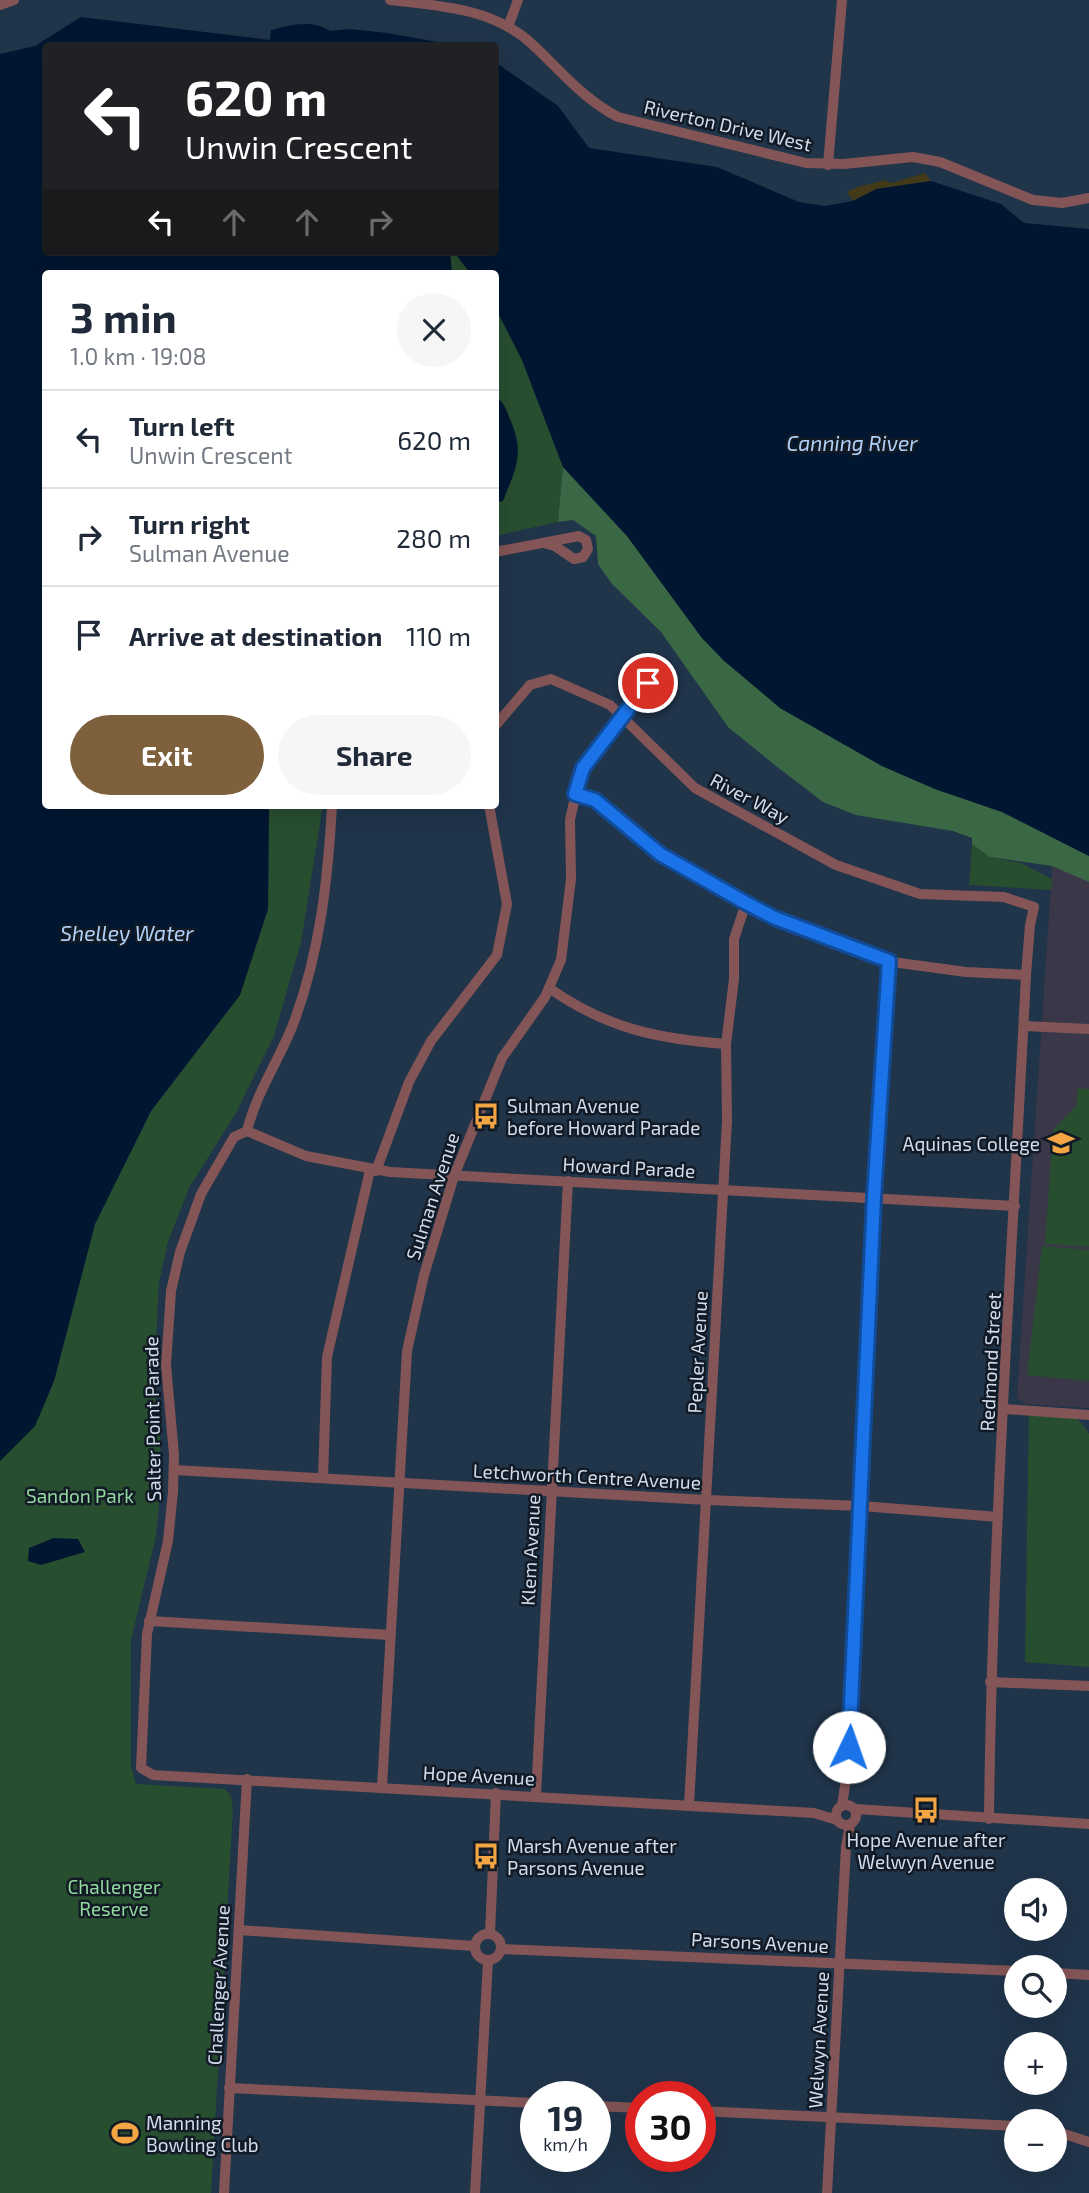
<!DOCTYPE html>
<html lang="en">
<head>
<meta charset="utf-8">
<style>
  body { margin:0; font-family:"Exo 2",sans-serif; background:#f6f6f7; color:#1f2937; height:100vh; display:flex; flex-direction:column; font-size:26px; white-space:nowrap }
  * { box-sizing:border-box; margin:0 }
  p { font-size:23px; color:#747a83 }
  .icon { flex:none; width:38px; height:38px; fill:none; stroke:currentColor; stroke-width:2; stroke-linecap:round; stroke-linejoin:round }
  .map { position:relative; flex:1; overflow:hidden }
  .details { position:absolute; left:42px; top:270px; width:457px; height:539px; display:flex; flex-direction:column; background:#fff; border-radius:7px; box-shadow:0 7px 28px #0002 }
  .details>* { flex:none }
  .top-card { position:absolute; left:42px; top:42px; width:457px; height:214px; border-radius:7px; box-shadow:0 7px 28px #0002; background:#202124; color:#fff; overflow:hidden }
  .controls { position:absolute; left:1004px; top:1878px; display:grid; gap:14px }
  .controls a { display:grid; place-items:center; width:63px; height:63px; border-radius:50%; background:#fff; box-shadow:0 7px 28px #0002; font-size:35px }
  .speed { position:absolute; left:520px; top:2081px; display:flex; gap:14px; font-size:35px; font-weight:700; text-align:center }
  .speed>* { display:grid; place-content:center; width:91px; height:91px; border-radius:50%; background:#fff; box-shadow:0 7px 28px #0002; line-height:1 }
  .speed small { font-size:18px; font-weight:400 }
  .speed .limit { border:10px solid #d22; background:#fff; color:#111 }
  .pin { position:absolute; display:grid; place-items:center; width:60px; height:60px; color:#fff; margin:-30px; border:4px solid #fff; border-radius:50%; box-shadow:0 2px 7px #0007 }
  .me { position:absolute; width:77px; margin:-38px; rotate:3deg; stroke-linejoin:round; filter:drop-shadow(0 0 5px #0008) }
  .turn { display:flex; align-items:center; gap:24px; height:147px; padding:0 28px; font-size:32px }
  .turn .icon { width:91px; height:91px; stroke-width:2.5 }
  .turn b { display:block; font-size:49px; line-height:60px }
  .lanes { display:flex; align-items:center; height:66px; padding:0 28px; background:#0003; justify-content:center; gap:35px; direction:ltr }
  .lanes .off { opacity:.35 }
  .round { display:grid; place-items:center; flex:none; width:74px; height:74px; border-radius:37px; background:#f6f6f7 }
  .summary { display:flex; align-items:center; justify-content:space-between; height:119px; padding:0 28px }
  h1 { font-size:42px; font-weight:700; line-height:52px }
  .cta { display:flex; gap:14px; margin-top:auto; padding:14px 28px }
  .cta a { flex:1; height:80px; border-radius:42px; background:#7e613c; color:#fff; font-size:28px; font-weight:700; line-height:80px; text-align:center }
  .cta a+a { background:#f6f6f7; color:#1f2937 }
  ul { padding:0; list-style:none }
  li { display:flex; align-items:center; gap:21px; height:98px; padding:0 28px; border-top:2px solid #e0e1e3 }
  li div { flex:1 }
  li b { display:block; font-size:26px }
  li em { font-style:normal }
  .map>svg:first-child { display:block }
</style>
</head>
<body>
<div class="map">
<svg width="1089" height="2193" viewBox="0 0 1089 2193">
  <rect width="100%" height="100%" fill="#20344a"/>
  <path fill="#3a3748" d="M 1054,840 L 1089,856 L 1089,1408 L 1024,1404 L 1017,1397 Z"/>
  <g fill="#284e30">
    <path d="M 450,252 L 454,252 L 470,273 L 452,273 Z"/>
    <path d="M 495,307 L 522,360 L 563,467 L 558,522 L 495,536 Z"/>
    <path d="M 269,805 L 323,805 L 301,942 L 274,1036 L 237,1111 L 189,1188 L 168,1242 L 159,1283 L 154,1382 L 160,1435 L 161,1482 L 156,1536 L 131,1640 L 131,1766 L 136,1784 L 225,1789 L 231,1796 L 233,1809 L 211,2193 L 0,2193 L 0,1461 L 35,1426 L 54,1381 L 95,1224 L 151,1111 L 240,995 L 268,909 Z"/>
    <path d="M 972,844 L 990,857 L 1021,863 L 1052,879 L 1051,890 L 969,885 Z"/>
    <path d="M 1078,1088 L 1089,1089 L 1089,1247 L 1045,1244 L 1053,1130 L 1076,1106 Z"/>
    <path d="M 1042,1246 L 1089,1250 L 1089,1381 L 1027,1375 Z"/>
    <path d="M 1029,1407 C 1055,1408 1075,1409 1089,1434 L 1089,1667 L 1025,1662 Z"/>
  </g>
  <path fill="#3a6844" d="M 563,467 L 627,536 L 702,638 L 780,708 L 882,766 L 935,789 L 1002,812 L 1089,856 L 1089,882 L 1052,866 L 990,857 L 972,844 L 972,838 L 953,831 L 856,815 L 823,802 L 776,766 L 728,727 L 661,632 L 612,584 L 598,564 L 596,536 L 573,520 L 558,522 Z"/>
  <path fill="#423a19" d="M 925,173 L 931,181 L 877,189 L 853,201 L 847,192 C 861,184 870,185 884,180 L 891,183 Z"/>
  <g fill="#001631">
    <path d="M 81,17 L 270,40 L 271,30 C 291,25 312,19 330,31 L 349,29 L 387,33 L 454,45 L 46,46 L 46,252 L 450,252 L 452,273 L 46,273 L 46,805 L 269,805 L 268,909 L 240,995 L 151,1111 L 95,1224 L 54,1381 L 35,1426 L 0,1461 L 0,54 L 35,46 Z"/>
    <path d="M 495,62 L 558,106 L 589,148 L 717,167 L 799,202 L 825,206 L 853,201 L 876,189 L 931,181 L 1001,204 L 1024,223 L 1089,229 L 1089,856 L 1002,812 L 935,789 L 882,766 L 780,708 L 723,660 L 702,638 L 627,536 L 563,467 L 522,360 L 495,307 L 495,273 L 470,273 L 454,252 L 495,252 Z"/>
    <path d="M 495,396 C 504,402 506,409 510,419 C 525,454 516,468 503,501 L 495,503 Z"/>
    <path d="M 54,1538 L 78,1539 L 85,1552 L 41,1565 L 28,1561 L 29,1548 Z"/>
  </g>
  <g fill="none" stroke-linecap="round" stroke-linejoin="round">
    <g stroke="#835556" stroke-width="10">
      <path d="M 390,0 C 440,6 493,8 532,44 C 560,70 583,99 618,117 L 806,163 L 844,164 L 913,157 L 940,162 L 1033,200 L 1062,203 L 1089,198"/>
      <path d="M 0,5 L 14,0"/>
      <path d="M 508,27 L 518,0"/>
      <path d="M 828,165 L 842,0"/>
      <path d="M 495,552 L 579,536 L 586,540 L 588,549 L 583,557 L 574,559 L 555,546 L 543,543"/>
      <path d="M 495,726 L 530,685 L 551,679 L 610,705 L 695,788 L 836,865 L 920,894 L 1004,897 L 1034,907 L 1030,925 L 1026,975 C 1012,1256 992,1538 989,1819"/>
      <path d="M 575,794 L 595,800 L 674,864 L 775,918 L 892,962 L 966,972 L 1026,975"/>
      <path d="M 332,805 C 328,879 320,952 294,1022 C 280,1059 256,1093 247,1131 L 234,1137 L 201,1194 L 180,1252 L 171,1291 L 166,1365 L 174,1455 L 173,1492 L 168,1541 L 147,1634 L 141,1768 L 153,1775 L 814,1813 L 837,1820"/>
      <path d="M 549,988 C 606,1028 657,1039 726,1044"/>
      <path d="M 1024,1026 L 1089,1029"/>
      <path d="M 247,1131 L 306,1156 L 390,1172 L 1015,1206"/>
      <path d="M 376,1171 L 409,1082 L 431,1041 L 497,955 L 507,904 L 489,805"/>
      <path d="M 1005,1409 L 1089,1415"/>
      <path d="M 174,1470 L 707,1500 L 862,1506 L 998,1517"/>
      <path d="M 323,1478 L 327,1357 L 370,1170"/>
      <path d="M 149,1621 L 390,1635"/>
      <path d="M 990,1682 L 1089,1686"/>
      <path d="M 382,1787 L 407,1351 L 424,1275 L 454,1176 L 502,1058 L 545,997 L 561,960 L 571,879 L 570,820 L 580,774 L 662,666"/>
      <path d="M 536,1795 L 568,1181"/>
      <circle cx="846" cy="1815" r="10"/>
      <path d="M 689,1805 L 727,1121 L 726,1044 L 734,979 L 734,939 L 746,903"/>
      <path d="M 842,1806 L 847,1772 L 874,1197 L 889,961"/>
      <path d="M 855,1809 L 1089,1824"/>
      <path d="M 239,1930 L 474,1946"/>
      <circle cx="488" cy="1947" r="13"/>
      <path d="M 490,1934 L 496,1793"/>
      <path d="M 501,1949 L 1017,1971"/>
      <path d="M 1055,1973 L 1089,1975"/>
      <path d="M 229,2088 L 536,2103"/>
      <path d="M 595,2106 L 640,2108"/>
      <path d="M 700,2111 L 1017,2126"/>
      <path d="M 1055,2131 L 1089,2142"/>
      <path d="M 224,2193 L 247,1779"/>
      <path d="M 475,2193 L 488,1961"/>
      <path d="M 827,2193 L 846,1847 L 850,1825"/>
    </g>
  </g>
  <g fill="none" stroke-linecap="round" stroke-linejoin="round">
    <g stroke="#114b97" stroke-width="18">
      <path id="route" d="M 648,683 L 583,768 L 575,794 L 595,800 L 660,854 L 746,903 L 775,918 L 889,961 L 874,1197 L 849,1747"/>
    </g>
    <use href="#route" stroke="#1a73e8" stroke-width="12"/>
  </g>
  <defs>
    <g id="bus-bare" transform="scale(2.1)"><path d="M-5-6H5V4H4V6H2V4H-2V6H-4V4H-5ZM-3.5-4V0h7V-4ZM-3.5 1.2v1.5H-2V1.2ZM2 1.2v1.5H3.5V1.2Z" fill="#f2a542" stroke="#121b25" stroke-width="2.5" paint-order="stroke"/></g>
    <g id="school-bare" transform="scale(2.1)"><path d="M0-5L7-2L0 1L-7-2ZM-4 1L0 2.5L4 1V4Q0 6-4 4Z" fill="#f2a542" stroke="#121b25" stroke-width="2.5" paint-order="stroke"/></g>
    <g id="stadium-bare" transform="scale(2.1)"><path d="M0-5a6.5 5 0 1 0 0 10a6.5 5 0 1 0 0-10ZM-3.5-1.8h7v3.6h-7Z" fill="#f2a542" stroke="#121b25" stroke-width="2.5" paint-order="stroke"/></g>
  </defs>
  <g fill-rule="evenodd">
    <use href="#bus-bare" x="486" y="1116"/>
    <use href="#school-bare" x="1061" y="1143"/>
    <use href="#bus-bare" x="926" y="1810"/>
    <use href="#bus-bare" x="486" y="1856"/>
    <use href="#stadium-bare" x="125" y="2133"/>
  </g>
  <g text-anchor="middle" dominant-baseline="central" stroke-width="5" stroke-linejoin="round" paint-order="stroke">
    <g font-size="19" fill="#d1ddec" stroke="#121b25">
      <text transform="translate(728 125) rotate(13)">Riverton Drive West</text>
      <text transform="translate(750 798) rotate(28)">River Way</text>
      <text transform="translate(629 1167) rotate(3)">Howard Parade</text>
      <text transform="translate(432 1196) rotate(-72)">Sulman Avenue</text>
      <text transform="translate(697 1352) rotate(-87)">Pepler Avenue</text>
      <text transform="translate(990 1362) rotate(-87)">Redmond Street</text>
      <text transform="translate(152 1419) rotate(-91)">Salter Point Parade</text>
      <text transform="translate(587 1476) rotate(3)">Letchworth Centre Avenue</text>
      <text transform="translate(530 1550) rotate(-87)">Klem Avenue</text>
      <text transform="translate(479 1775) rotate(3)">Hope Avenue</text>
      <text transform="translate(760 1942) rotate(3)">Parsons Avenue</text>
      <text transform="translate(218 1985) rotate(-87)">Challenger Avenue</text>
      <text transform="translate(818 2040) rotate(-87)">Welwyn Avenue</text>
    </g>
    <g font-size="19" fill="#d1ddec" stroke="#121b25" text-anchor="start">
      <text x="507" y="1105">Sulman Avenue<tspan x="507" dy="22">before Howard Parade</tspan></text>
      <text x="1040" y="1143" text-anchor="end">Aquinas College</text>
      <text x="926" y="1839" text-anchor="middle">Hope Avenue after<tspan x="926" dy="22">Welwyn Avenue</tspan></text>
      <text x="507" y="1845">Marsh Avenue after<tspan x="507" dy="22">Parsons Avenue</tspan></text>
      <text x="146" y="2122">Manning<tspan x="146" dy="22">Bowling Club</tspan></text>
    </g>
    <g font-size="19" fill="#93d9a0" stroke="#121b25">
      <text x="80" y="1495">Sandon Park</text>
      <text x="114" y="1886">Challenger<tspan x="114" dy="22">Reserve</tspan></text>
    </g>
    <g font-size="21" font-style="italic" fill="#b1d1f8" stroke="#121b25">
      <text x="852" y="442">Canning River</text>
      <text x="127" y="932">Shelley Water</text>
    </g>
  </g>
</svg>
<div class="controls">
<a><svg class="icon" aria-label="sound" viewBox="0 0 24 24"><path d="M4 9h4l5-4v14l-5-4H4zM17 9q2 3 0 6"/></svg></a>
<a><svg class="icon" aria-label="search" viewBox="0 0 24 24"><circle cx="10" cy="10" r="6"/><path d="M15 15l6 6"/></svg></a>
<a>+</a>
<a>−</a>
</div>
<div class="speed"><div>19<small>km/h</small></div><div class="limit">30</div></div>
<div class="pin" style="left:648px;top:683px;background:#d93025"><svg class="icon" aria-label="arrive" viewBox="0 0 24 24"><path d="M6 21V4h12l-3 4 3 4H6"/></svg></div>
<svg class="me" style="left:849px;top:1747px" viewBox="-20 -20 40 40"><circle r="19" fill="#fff"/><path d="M0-13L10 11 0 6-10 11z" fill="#1a73e8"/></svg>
<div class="top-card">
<div class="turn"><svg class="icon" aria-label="left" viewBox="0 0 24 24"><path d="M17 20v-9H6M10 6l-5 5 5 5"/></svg><div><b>620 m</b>Unwin Crescent</div></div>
<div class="lanes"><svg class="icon" aria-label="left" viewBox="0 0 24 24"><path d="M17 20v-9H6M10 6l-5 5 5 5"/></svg><svg class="icon off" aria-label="ahead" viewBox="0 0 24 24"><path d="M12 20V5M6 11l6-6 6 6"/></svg><svg class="icon off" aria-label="ahead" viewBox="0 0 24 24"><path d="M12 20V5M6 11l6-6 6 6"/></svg><svg class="icon off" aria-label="right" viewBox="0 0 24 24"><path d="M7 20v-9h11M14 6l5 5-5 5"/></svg></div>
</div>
<section class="details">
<div class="summary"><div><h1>3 min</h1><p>1.0 km · 19:08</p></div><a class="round"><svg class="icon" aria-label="close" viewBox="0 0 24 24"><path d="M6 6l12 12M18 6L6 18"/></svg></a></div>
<ul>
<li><svg class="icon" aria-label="left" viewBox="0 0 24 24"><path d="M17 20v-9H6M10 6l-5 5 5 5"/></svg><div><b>Turn left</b><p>Unwin Crescent</p></div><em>620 m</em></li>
<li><svg class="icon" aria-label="right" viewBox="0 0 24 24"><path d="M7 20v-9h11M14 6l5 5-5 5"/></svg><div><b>Turn right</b><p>Sulman Avenue</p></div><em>280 m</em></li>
<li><svg class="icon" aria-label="arrive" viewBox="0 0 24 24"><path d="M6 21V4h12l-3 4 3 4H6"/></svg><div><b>Arrive at destination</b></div><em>110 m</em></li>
</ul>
<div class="cta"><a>Exit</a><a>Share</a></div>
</section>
</div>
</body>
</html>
